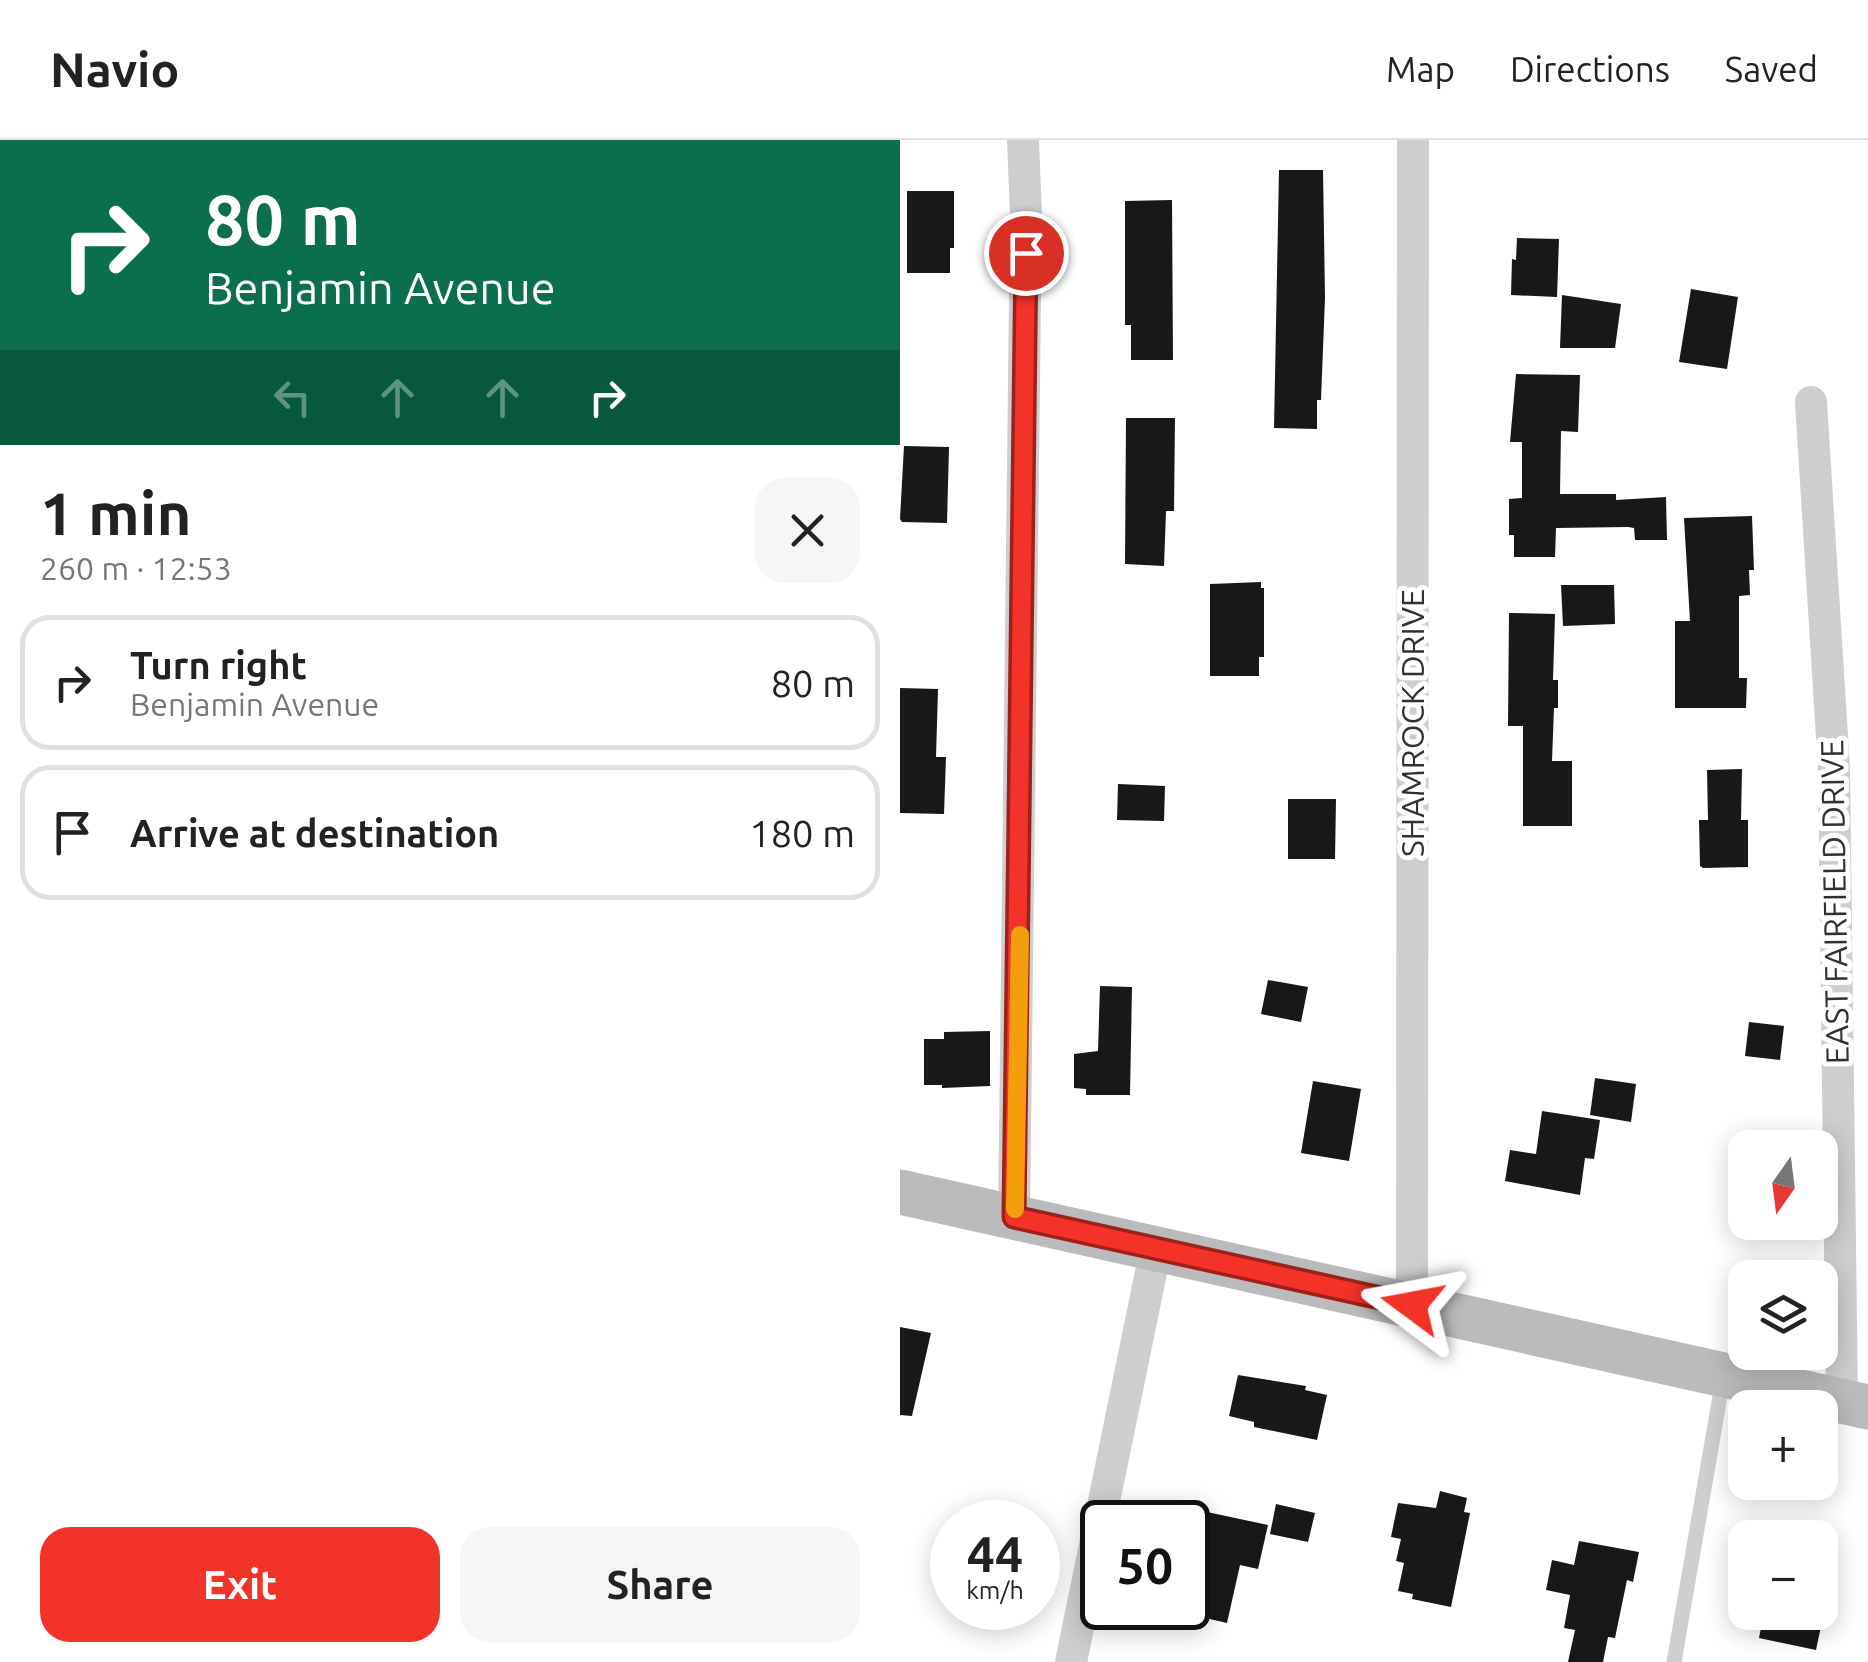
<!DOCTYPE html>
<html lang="en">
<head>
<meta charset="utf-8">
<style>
  body { margin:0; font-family:Ubuntu,sans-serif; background:#f6f6f6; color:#222; height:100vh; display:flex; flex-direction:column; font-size:38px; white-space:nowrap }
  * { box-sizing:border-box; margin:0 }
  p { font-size:32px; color:#767676 }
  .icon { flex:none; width:55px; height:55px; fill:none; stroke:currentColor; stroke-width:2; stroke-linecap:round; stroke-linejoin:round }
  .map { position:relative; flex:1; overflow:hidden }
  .side { display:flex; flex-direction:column; background:#fff; width:900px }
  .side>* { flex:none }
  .guide { background:#0b6e4f; color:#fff; overflow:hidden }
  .needle { width:65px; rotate:194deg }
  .controls { position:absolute; left:828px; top:990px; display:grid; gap:20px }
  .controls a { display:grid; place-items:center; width:110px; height:110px; border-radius:20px; background:#fff; box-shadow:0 5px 25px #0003; font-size:50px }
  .speed { position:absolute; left:30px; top:1360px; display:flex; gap:20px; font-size:50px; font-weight:700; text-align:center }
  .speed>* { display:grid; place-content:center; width:130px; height:130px; border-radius:50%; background:#fff; box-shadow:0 5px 25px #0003; line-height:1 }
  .speed small { font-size:25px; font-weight:400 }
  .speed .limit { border:5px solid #111; border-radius:15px; background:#fff; color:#111 }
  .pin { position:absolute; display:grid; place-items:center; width:85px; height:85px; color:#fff; margin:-42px; border:5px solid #fff; border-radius:50%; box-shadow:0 2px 10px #0007 }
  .me { position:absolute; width:110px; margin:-55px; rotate:283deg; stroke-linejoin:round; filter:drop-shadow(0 0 8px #0008) }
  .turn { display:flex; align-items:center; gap:35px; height:210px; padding:0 40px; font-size:45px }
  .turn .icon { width:130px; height:130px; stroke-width:2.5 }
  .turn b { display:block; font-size:70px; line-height:85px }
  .lanes { display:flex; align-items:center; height:95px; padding:0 40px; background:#0003; justify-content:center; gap:50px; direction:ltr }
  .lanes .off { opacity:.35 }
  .round { display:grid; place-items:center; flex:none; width:105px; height:105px; border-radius:30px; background:#f6f6f6 }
  .headline { display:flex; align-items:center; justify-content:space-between; height:170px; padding:0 40px }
  h1 { font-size:60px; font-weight:700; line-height:75px }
  .cta { display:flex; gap:20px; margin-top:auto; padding:20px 40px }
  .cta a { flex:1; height:115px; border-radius:30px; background:#f33229; color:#fff; font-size:40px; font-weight:700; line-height:115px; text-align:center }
  .cta a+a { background:#f6f6f6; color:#222 }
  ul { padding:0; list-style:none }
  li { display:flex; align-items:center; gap:30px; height:135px; margin:0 20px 15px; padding:0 20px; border:5px solid #e0e0e0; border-radius:30px }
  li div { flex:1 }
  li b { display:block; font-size:38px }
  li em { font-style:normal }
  header { display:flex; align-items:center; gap:60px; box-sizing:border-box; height:140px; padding:0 50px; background:#fff; border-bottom:2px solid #e0e0e0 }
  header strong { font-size:48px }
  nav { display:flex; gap:55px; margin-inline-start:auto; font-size:35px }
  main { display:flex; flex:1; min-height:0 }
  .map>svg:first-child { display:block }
</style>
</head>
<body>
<header>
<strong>Navio</strong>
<nav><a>Map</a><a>Directions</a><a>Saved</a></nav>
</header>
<main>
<section class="side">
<div class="guide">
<div class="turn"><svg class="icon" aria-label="right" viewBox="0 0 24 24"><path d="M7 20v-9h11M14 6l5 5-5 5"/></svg><div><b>80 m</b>Benjamin Avenue</div></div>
<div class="lanes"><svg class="icon off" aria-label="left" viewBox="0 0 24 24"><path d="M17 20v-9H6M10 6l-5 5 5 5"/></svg><svg class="icon off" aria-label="ahead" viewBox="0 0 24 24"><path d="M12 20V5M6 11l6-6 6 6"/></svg><svg class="icon off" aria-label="ahead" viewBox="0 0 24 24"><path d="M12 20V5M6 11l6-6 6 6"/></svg><svg class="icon" aria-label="right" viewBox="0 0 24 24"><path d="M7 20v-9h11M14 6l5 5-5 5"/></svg></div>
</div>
<div class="headline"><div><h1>1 min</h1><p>260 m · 12:53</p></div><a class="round"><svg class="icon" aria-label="close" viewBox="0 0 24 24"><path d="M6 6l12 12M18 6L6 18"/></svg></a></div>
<ul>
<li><svg class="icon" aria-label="right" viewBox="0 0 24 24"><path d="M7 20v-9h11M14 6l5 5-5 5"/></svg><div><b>Turn right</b><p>Benjamin Avenue</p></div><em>80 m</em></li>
<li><svg class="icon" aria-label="arrive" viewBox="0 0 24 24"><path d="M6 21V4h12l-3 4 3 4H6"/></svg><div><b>Arrive at destination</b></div><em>180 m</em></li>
</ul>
<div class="cta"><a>Exit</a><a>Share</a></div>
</section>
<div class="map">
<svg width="968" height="1522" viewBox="0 0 968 1522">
  <rect width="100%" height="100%" fill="#fff"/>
  <g fill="#181818">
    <path d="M 379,30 L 423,30 L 425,158 L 421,260 L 417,260 L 417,289 L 374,288 Z"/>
    <path d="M 7,51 L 54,51 L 54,108 L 50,108 L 50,133 L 7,133 Z"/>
    <path d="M 272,60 L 273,220 L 231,220 L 231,185 L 225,185 L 225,61 Z"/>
    <path d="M 617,98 L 659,99 L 657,157 L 611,155 L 612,119 L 616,120 Z"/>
    <path d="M 791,149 L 838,157 L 827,229 L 779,222 Z"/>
    <path d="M 662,155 L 721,164 L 715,208 L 660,208 Z"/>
    <path d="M 616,234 L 680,235 L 678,292 L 661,291 L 660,354 L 716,354 L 716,360 L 766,357 L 767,400 L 735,400 L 734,388 L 728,387 L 656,388 L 655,417 L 614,417 L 614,395 L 609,395 L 609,359 L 622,358 L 622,302 L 610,302 Z"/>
    <path d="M 226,278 L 275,278 L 274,371 L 266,371 L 264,426 L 225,424 Z"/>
    <path d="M 4,306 L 49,307 L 47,383 L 2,382 L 0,379 Z"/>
    <path d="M 852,376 L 854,430 L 849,430 L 850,455 L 839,456 L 839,538 L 847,538 L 846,568 L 775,568 L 775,481 L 790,481 L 784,378 Z"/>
    <path d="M 361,442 L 361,448 L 364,448 L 364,517 L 359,517 L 359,536 L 310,536 L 310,444 Z"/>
    <path d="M 661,445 L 714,445 L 715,484 L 663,486 Z"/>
    <path d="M 609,473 L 655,474 L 653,540 L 658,540 L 658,568 L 654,568 L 652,621 L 672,621 L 672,686 L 623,686 L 623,586 L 608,586 Z"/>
    <path d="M 0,548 L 38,549 L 36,617 L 46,617 L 44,674 L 0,673 Z"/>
    <path d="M 842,629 L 841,680 L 848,680 L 848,727 L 803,728 L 800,726 L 799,680 L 808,680 L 807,630 Z"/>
    <path d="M 218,644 L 265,646 L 264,681 L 217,680 Z"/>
    <path d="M 388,659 L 436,659 L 435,719 L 388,719 Z"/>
    <path d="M 368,840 L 408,847 L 401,882 L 361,874 Z"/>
    <path d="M 200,846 L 232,847 L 230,955 L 186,955 L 186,949 L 174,948 L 174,914 L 198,911 Z"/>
    <path d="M 849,882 L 884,886 L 880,920 L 845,916 Z"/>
    <path d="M 90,891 L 90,946 L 42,948 L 42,945 L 24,945 L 24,899 L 44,899 L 44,892 Z"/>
    <path d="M 695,938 L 736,944 L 731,982 L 690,975 Z"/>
    <path d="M 413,941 L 461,949 L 449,1021 L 401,1013 Z"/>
    <path d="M 642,971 L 700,980 L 694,1019 L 685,1018 L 680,1055 L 605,1041 L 610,1010 L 636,1014 Z"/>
    <path d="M 0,1187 L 31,1193 L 12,1276 L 0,1275 Z"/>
    <path d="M 338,1235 L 406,1246 L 405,1250 L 427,1255 L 417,1300 L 354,1287 L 354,1282 L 329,1276 Z"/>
    <path d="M 540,1351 L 567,1358 L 564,1372 L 570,1373 L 551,1467 L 512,1459 L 513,1454 L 498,1451 L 504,1423 L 496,1421 L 501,1399 L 491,1397 L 498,1363 L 536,1368 Z"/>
    <path d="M 376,1364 L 415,1373 L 408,1402 L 370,1394 Z"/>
    <path d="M 307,1372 L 368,1385 L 358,1429 L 340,1425 L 327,1483 L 288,1474 L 288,1438 L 293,1412 L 298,1413 Z"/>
    <path d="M 679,1401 L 739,1412 L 733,1442 L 727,1440 L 715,1498 L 708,1497 L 703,1522 L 668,1522 L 675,1490 L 664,1488 L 670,1455 L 646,1450 L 652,1420 L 674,1425 Z"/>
    <path d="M 864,1472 L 924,1472 L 916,1510 L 859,1498 Z"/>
  </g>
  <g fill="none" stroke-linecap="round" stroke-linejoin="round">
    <path stroke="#cecece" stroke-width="15" d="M 774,1522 L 823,1239"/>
    <g stroke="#cecece" stroke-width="32">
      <path d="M 911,262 L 934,628 L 942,1262"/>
      <path d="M 114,1077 L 126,75 L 123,0"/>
      <path d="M 512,1165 L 513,0"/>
      <path d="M 171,1522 L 256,1108"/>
    </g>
    <path stroke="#bbb" stroke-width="45" d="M 0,1052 L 968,1267"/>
  </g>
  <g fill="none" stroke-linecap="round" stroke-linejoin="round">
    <g stroke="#9e201b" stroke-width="25">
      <path id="route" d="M 126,113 L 114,1077 L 512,1165"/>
    </g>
    <use href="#route" stroke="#f33229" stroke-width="18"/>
    <path stroke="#f59e0b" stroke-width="18" d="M 115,1069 L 120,795"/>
  </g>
  <g text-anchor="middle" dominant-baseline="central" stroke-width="10" stroke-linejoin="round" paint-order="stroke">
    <g font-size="32" fill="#313131" stroke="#fff">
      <text transform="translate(512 583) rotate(-90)">SHAMROCK DRIVE</text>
      <text transform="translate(934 762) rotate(-91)">EAST FAIRFIELD DRIVE</text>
    </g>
  </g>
</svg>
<div class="controls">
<a><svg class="needle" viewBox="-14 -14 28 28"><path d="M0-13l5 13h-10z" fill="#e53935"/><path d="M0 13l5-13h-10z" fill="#767676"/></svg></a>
<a><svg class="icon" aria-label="layers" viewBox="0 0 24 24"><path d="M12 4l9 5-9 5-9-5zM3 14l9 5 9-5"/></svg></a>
<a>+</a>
<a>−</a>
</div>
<div class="speed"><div>44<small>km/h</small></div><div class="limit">50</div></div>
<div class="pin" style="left:126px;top:113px;background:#d93025"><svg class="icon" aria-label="arrive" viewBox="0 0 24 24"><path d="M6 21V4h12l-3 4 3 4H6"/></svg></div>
<svg class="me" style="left:512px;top:1165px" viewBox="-20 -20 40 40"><path d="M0-17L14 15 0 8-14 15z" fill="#f33229" stroke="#fff" stroke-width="4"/></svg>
</div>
</main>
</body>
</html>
